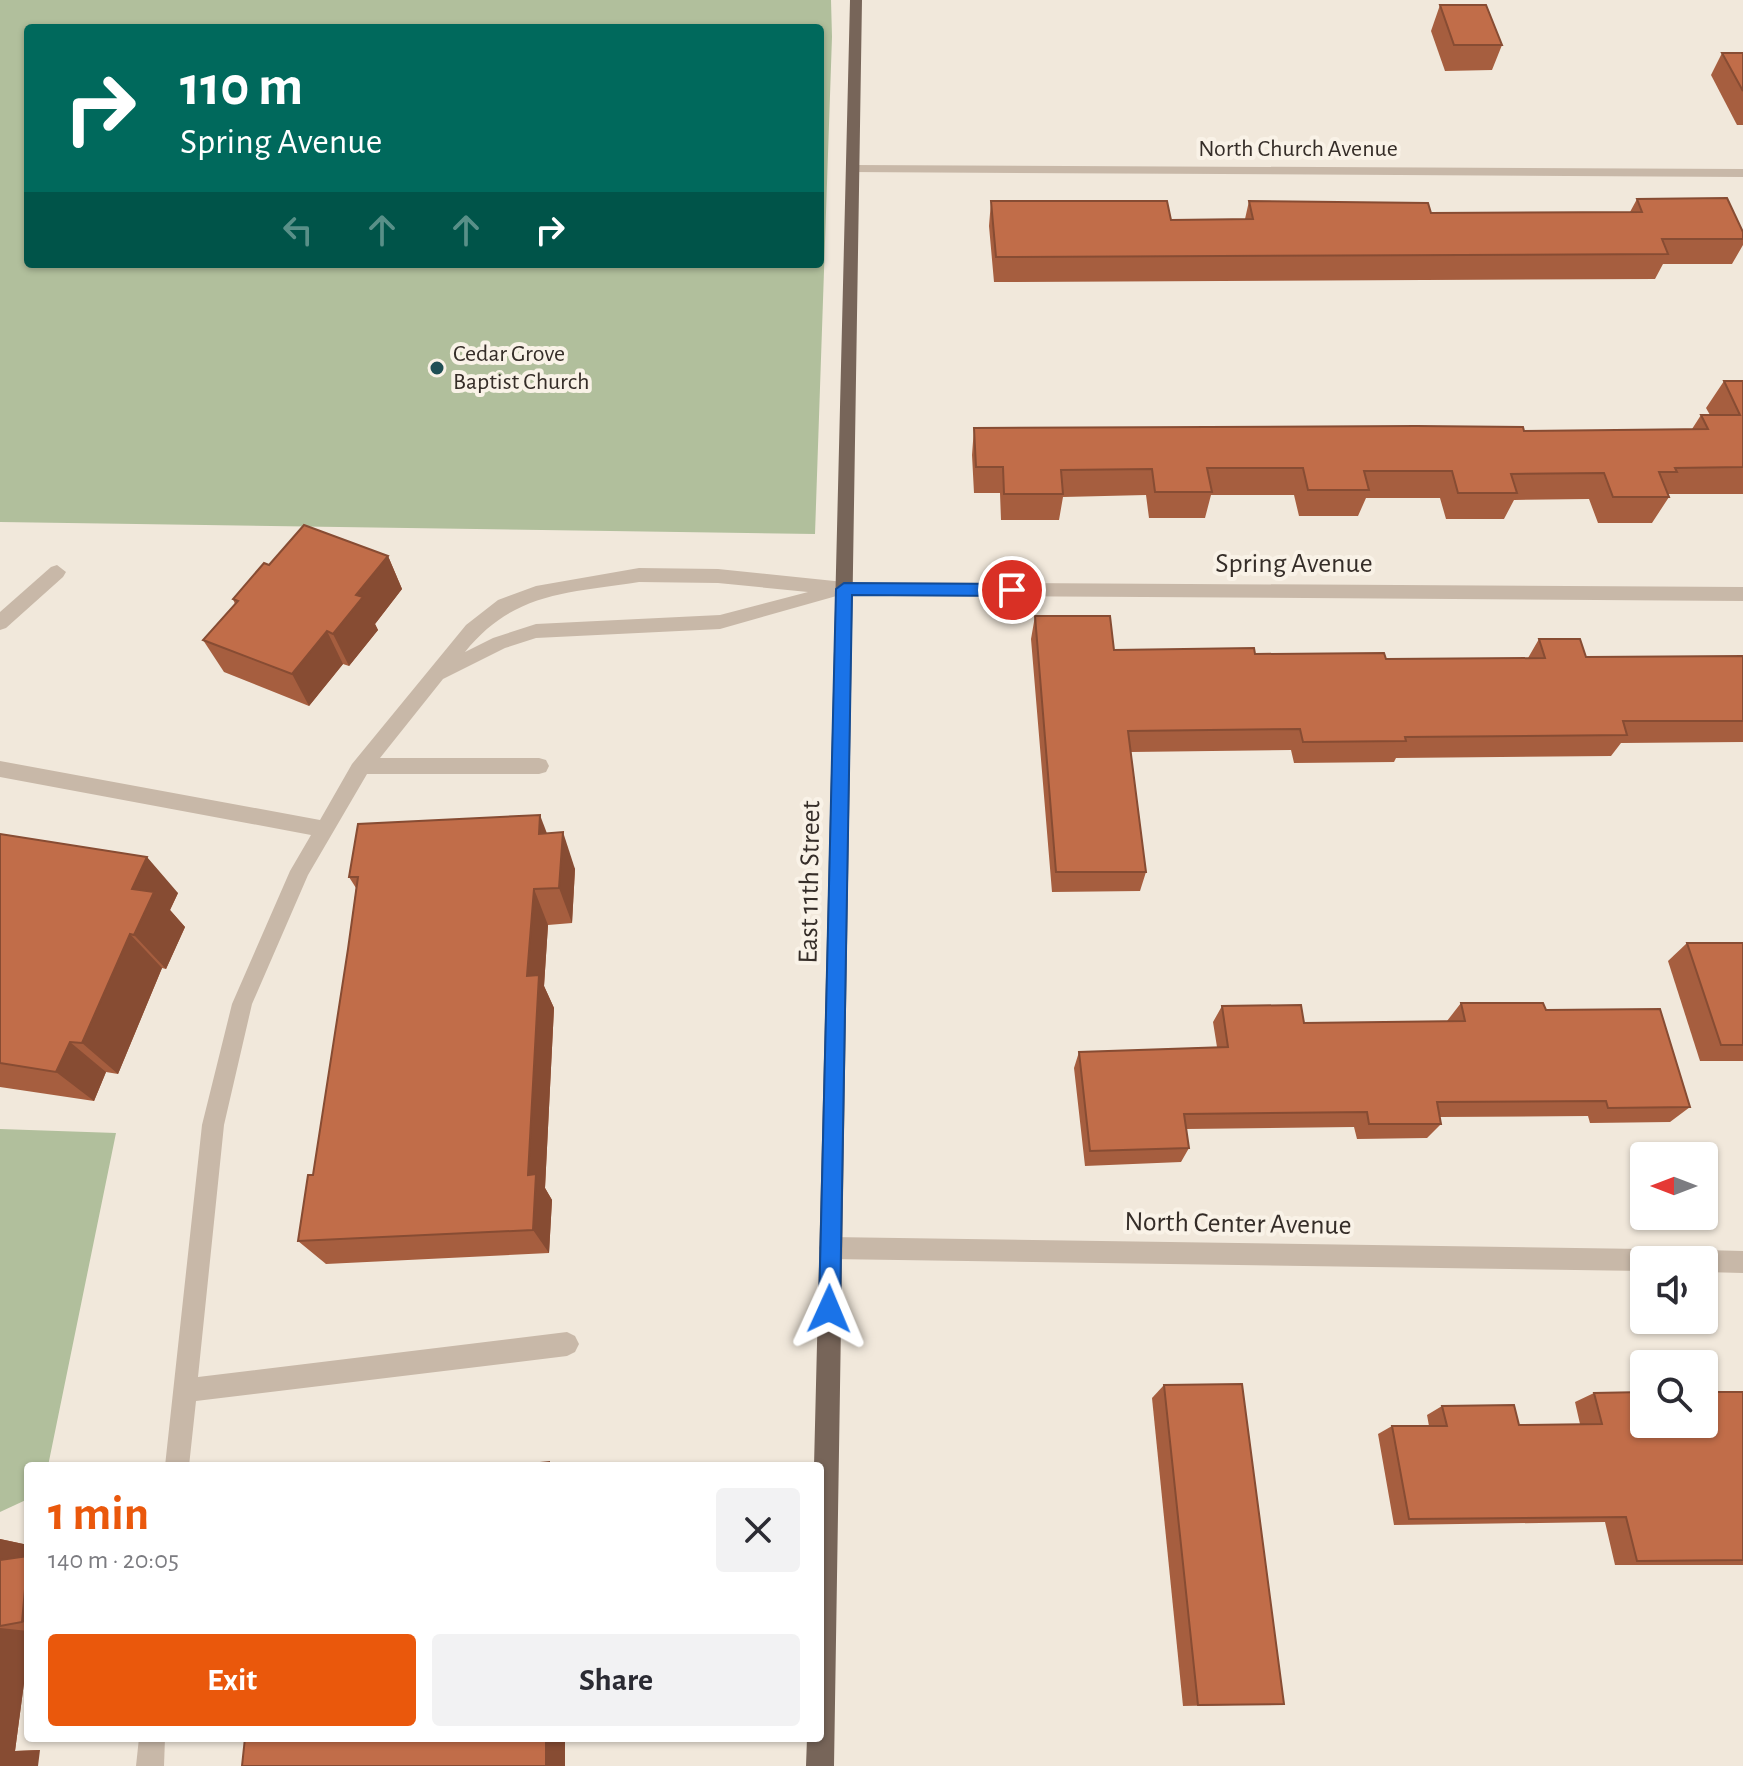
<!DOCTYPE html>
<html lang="en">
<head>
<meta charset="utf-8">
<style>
  body { margin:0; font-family:"Alegreya Sans",sans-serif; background:#f2f2f3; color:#2b2b33; height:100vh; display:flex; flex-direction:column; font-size:30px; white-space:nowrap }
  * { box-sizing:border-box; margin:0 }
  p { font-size:26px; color:#7c7c81 }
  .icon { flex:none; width:44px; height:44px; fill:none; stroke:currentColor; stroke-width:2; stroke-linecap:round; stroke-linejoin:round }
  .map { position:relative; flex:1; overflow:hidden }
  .sheet { position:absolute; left:24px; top:1462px; width:800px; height:280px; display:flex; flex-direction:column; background:#fff; border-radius:8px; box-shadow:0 2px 6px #0004 }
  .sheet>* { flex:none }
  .hud { position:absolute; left:24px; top:24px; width:800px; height:244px; border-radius:8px; box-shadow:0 2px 6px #0004; background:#00695c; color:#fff; overflow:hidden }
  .needle { width:52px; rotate:270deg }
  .buttons { position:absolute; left:1630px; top:1142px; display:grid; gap:16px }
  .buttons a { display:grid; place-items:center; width:88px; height:88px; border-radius:8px; background:#fff; box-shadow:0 2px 6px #0004; font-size:40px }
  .pin { position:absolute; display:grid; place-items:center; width:68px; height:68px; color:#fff; margin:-34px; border:4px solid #fff; border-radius:50%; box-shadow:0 2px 8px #0007 }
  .me { position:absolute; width:88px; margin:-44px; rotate:1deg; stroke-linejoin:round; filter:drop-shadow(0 0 6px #0008) }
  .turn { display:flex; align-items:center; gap:28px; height:168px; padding:0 24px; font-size:36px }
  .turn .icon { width:104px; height:104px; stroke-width:2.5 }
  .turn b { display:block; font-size:56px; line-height:68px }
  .lanes { display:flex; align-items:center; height:76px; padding:0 24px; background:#0003; justify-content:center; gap:40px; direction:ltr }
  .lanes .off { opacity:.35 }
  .round { display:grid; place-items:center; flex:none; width:84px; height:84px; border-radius:8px; background:#f2f2f3 }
  .headline { display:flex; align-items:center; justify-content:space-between; height:136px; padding:0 24px }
  h1 { font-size:48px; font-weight:700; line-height:60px; color:#ea580c }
  .primary-button { display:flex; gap:16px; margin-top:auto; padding:16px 24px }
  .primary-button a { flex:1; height:92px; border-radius:8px; background:#ea580c; color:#fff; font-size:32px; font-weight:700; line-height:92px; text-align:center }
  .primary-button a+a { background:#f2f2f3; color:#2b2b33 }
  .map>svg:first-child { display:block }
</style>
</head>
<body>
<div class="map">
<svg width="1743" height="1766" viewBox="0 0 1743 1766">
  <rect width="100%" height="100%" fill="#f1e8db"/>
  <g fill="#b1bf9c" fill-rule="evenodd">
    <path d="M 0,0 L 831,0 L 832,37 L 815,534 L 0,522 ZM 28,28 L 820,28 L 820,264 L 28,264 Z"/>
    <path d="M 0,1129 L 116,1133 L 48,1466 L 28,1466 L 28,1499 L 0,1512 Z"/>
  </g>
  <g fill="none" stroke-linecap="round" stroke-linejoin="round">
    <g fill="#c8b8a8" fill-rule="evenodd">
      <path d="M 854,165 L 1743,169 L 1743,177 L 849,172 L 849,166 Z"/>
      <path d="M 57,565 L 66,572 L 63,577 L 6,628 L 0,630 L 0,612 L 51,567 Z"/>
      <path d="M 639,568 L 718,569 L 844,582 L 1743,587 L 1743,601 L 840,595 L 720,629 L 536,638 L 505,648 L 443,679 L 380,758 L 539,758 L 546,760 L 549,766 L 546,772 L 539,774 L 367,774 L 308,875 L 252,1004 L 224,1125 L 198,1377 L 567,1332 L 575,1336 L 579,1344 L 575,1352 L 567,1356 L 196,1401 L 189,1466 L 165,1466 L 202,1125 L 232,1004 L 290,871 L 311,835 L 0,777 L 0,761 L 320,820 L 352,764 L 466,625 L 498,600 L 536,586 ZM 639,582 L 718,583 L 808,592 L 720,615 L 536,624 L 493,638 L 465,652 C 513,592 568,593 639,582 Z"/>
      <path d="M 830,1237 L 1644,1249 L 1652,1252 L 1656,1260 L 1644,1260 L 1644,1271 L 830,1259 L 822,1256 L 819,1248 L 822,1240 Z"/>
      <path d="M 1704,1250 L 1743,1251 L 1743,1273 L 1704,1272 L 1704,1260 L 1693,1260 L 1696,1253 Z"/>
      <path d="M 139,1738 L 165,1738 L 164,1766 L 136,1766 Z"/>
    </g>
    <path fill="#776559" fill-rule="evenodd" d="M 850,0 L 862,0 L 834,1766 L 806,1766 L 807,1738 L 820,1738 L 820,1466 L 814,1466 Z"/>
  </g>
  <g fill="#a65e3f">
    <path d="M 1440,5 L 1502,45 L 1492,70 L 1445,71 L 1431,31 Z"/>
    <path d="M 1722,53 L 1743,53 L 1743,125 L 1737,125 L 1711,75 Z"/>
    <path d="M 1637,199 L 1743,232 L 1743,245 L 1732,264 L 1663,264 L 1655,279 L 994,282 L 989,226 L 991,201 L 1171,220 L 1245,219 L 1249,201 L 1431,213 L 1630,212 Z"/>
    <path d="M 1724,381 L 1743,381 L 1743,494 L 1668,494 L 1669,497 L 1652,523 L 1598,523 L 1589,499 L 1514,500 L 1504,519 L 1446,519 L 1440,498 L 1366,498 L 1358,516 L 1299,516 L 1294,495 L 1211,495 L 1205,518 L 1149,518 L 1146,495 L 1063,497 L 1059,520 L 1001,520 L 1000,493 L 974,493 L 972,455 L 974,428 L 1524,431 L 1692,429 L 1701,415 L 1710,415 L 1706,408 Z"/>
    <path d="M 388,556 L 402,589 L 375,624 L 378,630 L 349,666 L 343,664 L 309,706 L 224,672 L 203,640 L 235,604 L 233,599 L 269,565 Z"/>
    <path d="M 1035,616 L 1114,650 L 1386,659 L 1528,658 L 1539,639 L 1586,657 L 1743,656 L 1743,742 L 1621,743 L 1611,756 L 1396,758 L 1394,762 L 1294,763 L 1291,750 L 1131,752 L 1146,872 L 1140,891 L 1052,892 L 1031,639 Z"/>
    <path d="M 547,833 L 575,869 L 572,923 L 548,925 L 544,986 L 554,1008 L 545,1188 L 552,1200 L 549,1253 L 326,1264 L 298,1241 L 313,1175 L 348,949 L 356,888 L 349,877 Z"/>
    <path d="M 0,834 L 178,893 L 170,910 L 185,927 L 166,969 L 162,968 L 118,1074 L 106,1072 L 94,1101 L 0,1087 Z"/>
    <path d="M 1687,943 L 1743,943 L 1743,1061 L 1700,1061 L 1668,961 Z"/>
    <path d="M 1461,1003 L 1546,1010 L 1690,1107 L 1670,1122 L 1590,1123 L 1588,1116 L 1440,1117 L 1441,1124 L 1427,1138 L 1357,1139 L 1354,1127 L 1186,1129 L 1189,1148 L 1181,1162 L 1085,1166 L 1074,1068 L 1079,1052 L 1217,1047 L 1213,1022 L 1222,1006 L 1304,1023 L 1447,1021 Z"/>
    <path d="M 1164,1385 L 1284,1704 L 1183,1706 L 1152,1398 Z"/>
    <path d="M 1743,1392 L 1743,1565 L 1615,1565 L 1605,1522 L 1394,1525 L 1378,1434 L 1392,1426 L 1429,1426 L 1427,1415 L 1442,1406 L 1519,1425 L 1580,1424 L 1575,1402 L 1594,1393 Z"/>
    <path d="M 0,1539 L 28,1545 L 28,1653 L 15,1751 L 40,1750 L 0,1766 Z"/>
  </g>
  <g fill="#874c33">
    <path d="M 388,556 L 402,589 L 375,624 L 378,630 L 349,666 L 333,634 L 356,595 Z"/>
    <path d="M 327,631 L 343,664 L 309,706 L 292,674 Z"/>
    <path d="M 540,815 L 554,852 L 539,834 Z"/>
    <path d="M 563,832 L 575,869 L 572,923 L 559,888 Z"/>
    <path d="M 147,857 L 178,893 L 170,910 L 185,927 L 166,969 L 134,935 L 132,889 Z"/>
    <path d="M 534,889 L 548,925 L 544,986 L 554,1008 L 545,1188 L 552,1200 L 549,1253 L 533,1230 L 528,1175 L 527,976 Z"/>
    <path d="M 130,934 L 162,968 L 118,1074 L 82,1043 Z"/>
    <path d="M 70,1042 L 106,1072 L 94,1101 L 56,1072 Z"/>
    <path d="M 0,1539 L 28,1545 L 26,1568 L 0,1564 Z"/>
    <path d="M 28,1565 L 28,1623 L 22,1622 Z"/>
    <path d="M 0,1628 L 28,1631 L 28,1653 L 15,1751 L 40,1750 L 38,1766 L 0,1766 Z"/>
    <rect x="546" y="1738" width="19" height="28"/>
  </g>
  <g fill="#c16d49" stroke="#874c33" stroke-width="2">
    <path d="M 1440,5 L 1486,5 L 1502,45 L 1454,45 Z"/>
    <path d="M 1722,53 L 1743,53 L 1743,91 Z"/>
    <path d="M 1727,198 L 1743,232 L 1743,239 L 1662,239 L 1668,254 L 996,257 L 991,201 L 1167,201 L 1171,220 L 1253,219 L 1249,201 L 1428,203 L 1431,213 L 1642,212 L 1637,199 Z"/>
    <path d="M 1724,381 L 1743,381 L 1743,467 L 1675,468 L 1677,472 L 1659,472 L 1669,497 L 1613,497 L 1604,473 L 1511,474 L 1517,493 L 1458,493 L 1452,471 L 1364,471 L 1369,490 L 1308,490 L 1303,468 L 1207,468 L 1212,492 L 1155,492 L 1152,469 L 1061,470 L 1063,494 L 1004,494 L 1003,467 L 976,467 L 974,428 L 1416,426 L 1523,427 L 1524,431 L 1708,429 L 1701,415 L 1740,415 Z"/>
    <path d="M 304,525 L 388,556 L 356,595 L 363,597 L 333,634 L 327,631 L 292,674 L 203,640 L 238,601 L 233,599 L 264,563 L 269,565 Z"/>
    <path d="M 1035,616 L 1110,616 L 1114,650 L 1254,648 L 1255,654 L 1384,653 L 1386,659 L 1545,658 L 1539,639 L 1580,639 L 1586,657 L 1743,656 L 1743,721 L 1623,721 L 1627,735 L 1405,737 L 1406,741 L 1303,742 L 1300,729 L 1128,731 L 1146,872 L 1056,872 Z"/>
    <path d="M 540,815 L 539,834 L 563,832 L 559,888 L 534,889 L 527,976 L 539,975 L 528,1175 L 536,1174 L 533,1230 L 298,1241 L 308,1175 L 313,1175 L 348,949 L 358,877 L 349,877 L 358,824 Z"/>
    <path d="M 0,834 L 147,857 L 132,889 L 154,892 L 134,935 L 130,934 L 82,1043 L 70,1042 L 56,1072 L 0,1063 Z"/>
    <path d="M 1687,943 L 1743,943 L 1743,1045 L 1721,1045 Z"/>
    <path d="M 1461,1003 L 1543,1003 L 1546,1010 L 1660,1009 L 1690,1107 L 1608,1108 L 1606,1101 L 1437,1102 L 1441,1124 L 1369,1124 L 1367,1112 L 1184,1114 L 1189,1148 L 1090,1151 L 1079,1052 L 1228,1047 L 1222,1006 L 1301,1005 L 1304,1023 L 1465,1021 Z"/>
    <path d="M 1242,1384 L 1284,1704 L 1198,1705 L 1164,1385 Z"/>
    <path d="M 1644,1392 L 1644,1424 L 1704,1424 L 1704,1392 L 1743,1392 L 1743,1560 L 1637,1561 L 1626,1517 L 1409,1519 L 1392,1426 L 1447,1426 L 1442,1406 L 1514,1405 L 1519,1425 L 1602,1424 L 1594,1393 Z"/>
    <path d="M 549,1462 L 549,1466 L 509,1466 Z"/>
    <path d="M 28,1556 L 22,1622 L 0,1626 L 0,1560 Z"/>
    <path d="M 245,1738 L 546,1738 L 546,1766 L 242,1766 Z"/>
  </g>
  <path fill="#1a73e8" stroke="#114b97" stroke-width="2" d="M 844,583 L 1012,584 L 1020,590 L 1012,596 L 852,595 L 840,1309 L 837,1317 L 829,1320 L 822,1317 L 819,1309 L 836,589 Z"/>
  <circle fill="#1f4f55" stroke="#f9f2e7" stroke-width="3" cx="437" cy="368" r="8"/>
  <g text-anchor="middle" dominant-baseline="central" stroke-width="8" stroke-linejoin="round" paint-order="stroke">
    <g font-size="24" fill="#352d28" stroke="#f9f2e7">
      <text x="1298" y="149">North Church Avenue</text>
    </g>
    <g font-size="24" fill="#352d28" stroke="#f9f2e7" text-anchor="start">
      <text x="453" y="354">Cedar Grove<tspan x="453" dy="28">Baptist Church</tspan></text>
    </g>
    <g font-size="28" fill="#352d28" stroke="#f9f2e7">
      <text x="1294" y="564">Spring Avenue</text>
      <text transform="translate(810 882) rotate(-89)">East 11th Street</text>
      <text transform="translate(1238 1224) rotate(1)">North Center Avenue</text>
    </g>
  </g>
</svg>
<div class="buttons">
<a><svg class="needle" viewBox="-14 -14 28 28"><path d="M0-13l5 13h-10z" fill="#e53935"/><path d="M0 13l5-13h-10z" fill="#7c7c81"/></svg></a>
<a><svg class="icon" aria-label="sound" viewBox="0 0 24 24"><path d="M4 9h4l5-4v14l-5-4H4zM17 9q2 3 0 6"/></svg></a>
<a><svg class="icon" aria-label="search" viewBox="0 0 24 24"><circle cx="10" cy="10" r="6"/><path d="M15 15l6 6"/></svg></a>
</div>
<div class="pin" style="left:1012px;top:590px;background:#d93025"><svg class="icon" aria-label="arrive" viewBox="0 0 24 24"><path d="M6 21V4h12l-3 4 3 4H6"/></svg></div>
<svg class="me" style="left:829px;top:1309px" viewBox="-20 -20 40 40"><path d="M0-17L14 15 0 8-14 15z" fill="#1a73e8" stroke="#fff" stroke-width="4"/></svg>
<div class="hud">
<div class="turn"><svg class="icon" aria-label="right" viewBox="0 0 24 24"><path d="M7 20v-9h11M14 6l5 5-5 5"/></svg><div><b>110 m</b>Spring Avenue</div></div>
<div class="lanes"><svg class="icon off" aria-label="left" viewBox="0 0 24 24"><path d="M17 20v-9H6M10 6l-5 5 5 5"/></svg><svg class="icon off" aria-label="ahead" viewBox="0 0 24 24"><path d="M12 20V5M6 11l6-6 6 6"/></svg><svg class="icon off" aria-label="ahead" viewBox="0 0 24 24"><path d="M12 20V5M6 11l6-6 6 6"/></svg><svg class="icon" aria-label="right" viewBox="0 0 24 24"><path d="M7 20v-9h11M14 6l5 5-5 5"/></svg></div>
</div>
<section class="sheet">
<div class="headline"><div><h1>1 min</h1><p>140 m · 20:05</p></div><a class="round"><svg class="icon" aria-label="close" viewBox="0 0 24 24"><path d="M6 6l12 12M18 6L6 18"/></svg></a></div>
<div class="primary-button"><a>Exit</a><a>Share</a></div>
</section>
</div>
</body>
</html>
